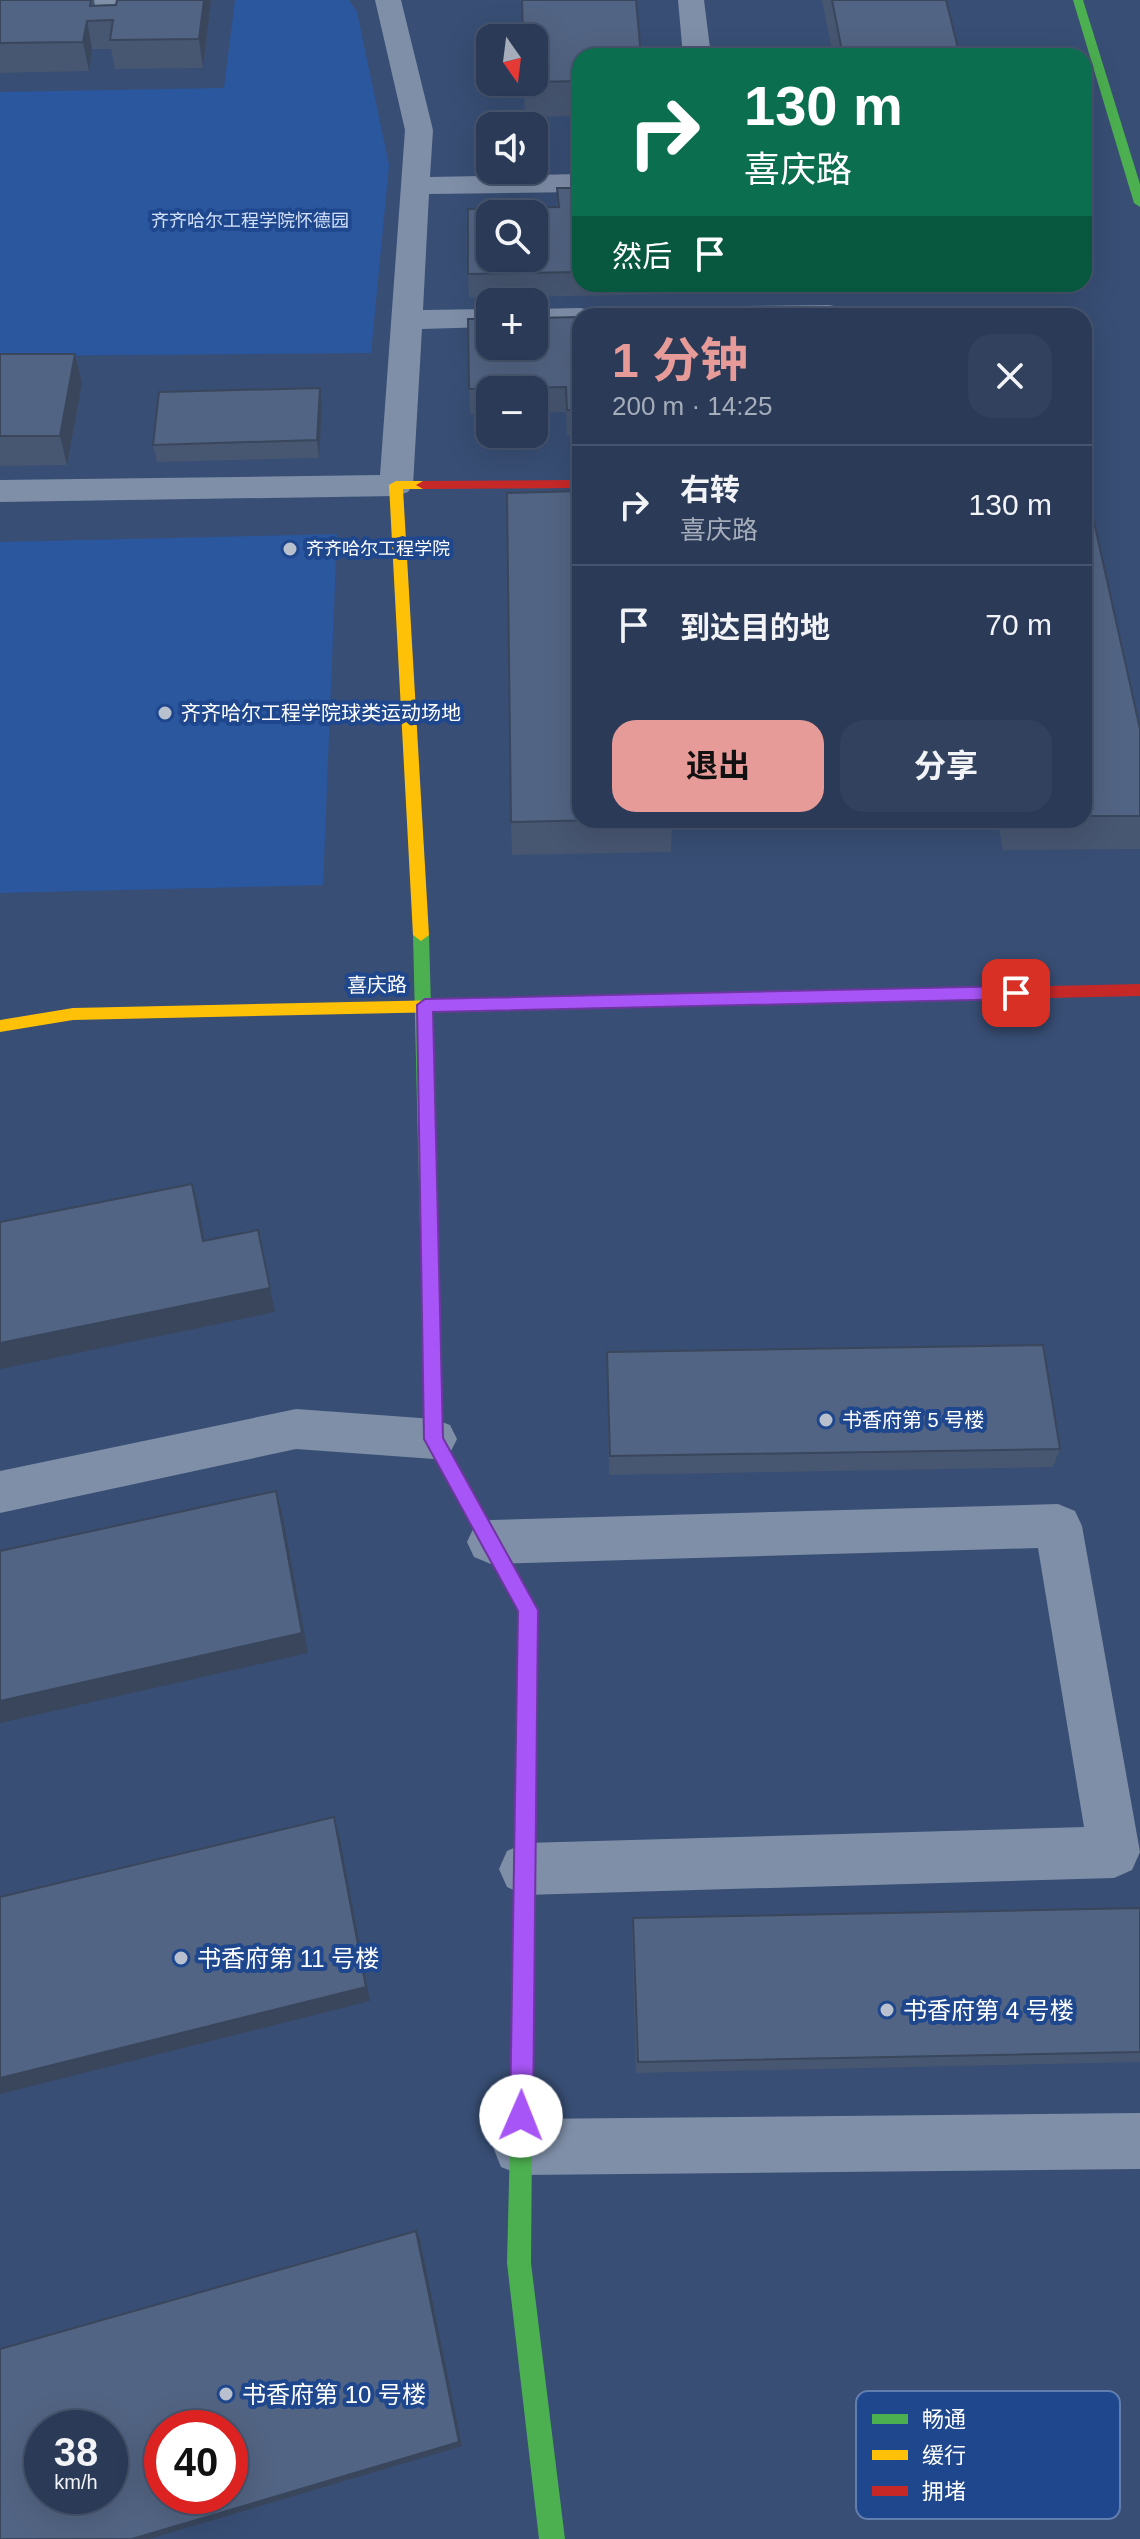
<!DOCTYPE html>
<html lang="zh">
<head>
<meta charset="utf-8">
<style>
  body { margin:0; font-family:Helvetica,"Noto Sans SC",sans-serif; background:#32415d; color:#f1f3f6; height:100vh; display:flex; flex-direction:column; font-size:30px; white-space:nowrap }
  * { box-sizing:border-box; margin:0 }
  p { font-size:26px; color:#a5adba }
  .icon { flex:none; width:44px; height:44px; fill:none; stroke:currentColor; stroke-width:2; stroke-linecap:round; stroke-linejoin:round }
  .map { position:relative; flex:1; overflow:hidden }
  .sheet { position:absolute; left:572px; top:308px; width:520px; height:520px; display:flex; flex-direction:column; background:#2a3a57; border-radius:24px; box-shadow:0 8px 32px #0002,0 0 0 2px #46546d }
  .sheet>* { flex:none }
  .banner { position:absolute; left:572px; top:48px; width:520px; height:244px; border-radius:24px; box-shadow:0 8px 32px #0002,0 0 0 2px #46546d; background:#0b6e4f; color:#fff; overflow:hidden }
  .needle { width:52px; rotate:166deg }
  .buttons { position:absolute; left:476px; top:24px; display:grid; gap:16px }
  .buttons a { display:grid; place-items:center; width:72px; height:72px; border-radius:16px; background:#2a3a57; box-shadow:0 8px 32px #0002,0 0 0 2px #46546d; font-size:40px }
  .speed { position:absolute; left:24px; top:2410px; display:flex; gap:16px; font-size:40px; font-weight:700; text-align:center }
  .speed>* { display:grid; place-content:center; width:104px; height:104px; border-radius:50%; background:#2a3a57; box-shadow:0 8px 32px #0002,0 0 0 2px #46546d; line-height:1 }
  .speed small { font-size:20px; font-weight:400 }
  .speed .limit { border:12px solid #d22; background:#fff; color:#111 }
  .pin { position:absolute; display:grid; place-items:center; width:68px; height:68px; color:#fff; margin:-34px; border-radius:16px; box-shadow:0 4px 12px #0006 }
  .me { position:absolute; width:88px; margin:-44px; rotate:1deg; stroke-linejoin:round; filter:drop-shadow(0 0 6px #0008) }
  .turn { display:flex; align-items:center; gap:28px; height:168px; padding:0 40px; font-size:36px }
  .turn .icon { width:104px; height:104px; stroke-width:2.5 }
  .turn b { display:block; font-size:56px; line-height:68px }
  .then { display:flex; align-items:center; height:76px; padding:0 40px; background:#0003; gap:16px; font-size:30px }
  .round { display:grid; place-items:center; flex:none; width:84px; height:84px; border-radius:24px; background:#32415d }
  .summary { display:flex; align-items:center; justify-content:space-between; height:136px; padding:0 40px }
  h1 { font-size:48px; font-weight:700; line-height:60px; color:#e69b98 }
  .button { display:flex; gap:16px; margin-top:auto; padding:16px 40px }
  .button a { flex:1; height:92px; border-radius:24px; background:#e69b98; color:#111; font-size:32px; font-weight:700; line-height:92px; text-align:center }
  .button a+a { background:#32415d; color:#f1f3f6 }
  ul { padding:0; list-style:none }
  li { display:flex; align-items:center; gap:24px; height:120px; padding:0 40px; border-top:2px solid #46546d }
  li div { flex:1 }
  li b { display:block; font-size:30px }
  li em { font-style:normal }
  .map>svg:first-child { display:block }
</style>
</head>
<body>
<div class="map">
<svg width="1140" height="2539" viewBox="0 0 1140 2539">
  <rect width="100%" height="100%" fill="#384e74"/>
  <g fill="#2b579f">
    <path d="M 235,0 L 349,0 L 357,12 L 389,165 L 371,353 L 0,356 L 0,92 L 224,88 Z"/>
    <path d="M 337,534 L 323,885 L 0,893 L 0,542 Z"/>
  </g>
  <g fill="none" stroke-linecap="round" stroke-linejoin="round">
    <g fill="#7f8fa8" fill-rule="evenodd">
      <path d="M 0,0 L 118,0 L 113,10 L 104,12 L 0,14 Z"/>
      <path d="M 375,0 L 401,0 L 433,130 L 430,177 L 580,174 L 580,192 L 429,194 L 423,310 L 490,309 L 490,327 L 422,329 L 413,485 L 408,492 L 396,496 L 0,502 L 0,480 L 380,475 L 405,130 Z"/>
      <path d="M 678,0 L 704,0 L 711,56 L 683,56 Z"/>
      <path d="M 829,305 L 840,307 L 843,316 L 654,316 L 658,309 L 669,307 Z"/>
      <path d="M 580,308 L 591,310 L 595,316 L 580,316 L 580,326 L 534,327 L 534,309 Z"/>
      <path d="M 296,1409 L 434,1419 L 450,1425 L 457,1439 L 450,1453 L 434,1459 L 296,1449 L 0,1513 L 0,1471 Z"/>
      <path d="M 1058,1504 L 1075,1511 L 1082,1526 L 1140,1852 L 1132,1870 L 1114,1878 L 525,1895 L 507,1887 L 499,1869 L 507,1851 L 525,1843 L 1084,1827 L 1038,1548 L 491,1564 L 474,1557 L 467,1542 L 474,1527 L 491,1520 Z"/>
      <path d="M 1140,2113 L 1140,2169 L 521,2175 L 501,2167 L 493,2147 L 501,2127 L 521,2119 Z"/>
    </g>
    <g fill="#4caf50" fill-rule="evenodd">
      <path d="M 1073,0 L 1083,0 L 1140,184 L 1140,207 L 1134,203 Z"/>
      <path d="M 421,929 L 429,935 L 443,1438 L 469,1484 L 466,1490 L 459,1493 L 452,1490 L 425,1439 L 413,935 Z"/>
      <path d="M 778,992 L 786,998 L 778,1004 L 444,1012 L 436,1006 L 444,1000 Z"/>
      <path d="M 521,2132 L 529,2135 L 532,2143 L 531,2263 L 565,2539 L 539,2539 L 507,2263 L 510,2143 L 513,2135 Z"/>
    </g>
    <g fill="#ffc107" fill-rule="evenodd">
      <path d="M 396,481 L 423,481 L 430,485 L 423,489 L 403,489 L 429,935 L 421,941 L 413,935 L 389,485 Z"/>
      <path d="M 444,1000 L 452,1006 L 444,1012 L 73,1020 L 0,1032 L 0,1020 L 73,1008 Z"/>
    </g>
    <g fill="#c62828" fill-rule="evenodd">
      <path d="M 580,480 L 580,488 L 423,489 L 416,485 L 423,481 Z"/>
      <path d="M 1140,984 L 1140,996 L 778,1004 L 770,998 L 778,992 Z"/>
      <path d="M 459,1475 L 466,1478 L 538,1610 L 532,2143 L 529,2151 L 521,2154 L 513,2151 L 510,2143 L 518,1611 L 449,1484 L 452,1478 Z"/>
    </g>
  </g>
  <g fill="#475671">
    <path d="M 0,0 L 94,0 L 95,5 L 211,0 L 203,68 L 115,69 L 111,49 L 92,49 L 89,71 L 0,73 Z"/>
    <path d="M 822,0 L 946,0 L 960,56 L 833,56 Z"/>
    <path d="M 580,56 L 580,116 L 525,117 L 524,82 Z"/>
    <path d="M 557,188 L 580,188 L 580,284 L 678,284 L 678,294 L 469,298 L 468,274 L 557,207 Z"/>
    <path d="M 758,284 L 971,284 L 970,290 L 759,294 Z"/>
    <path d="M 580,317 L 580,435 L 567,435 L 566,412 L 534,413 L 534,390 L 490,390 L 490,413 L 470,414 L 469,389 Z"/>
    <path d="M 0,354 L 75,354 L 82,383 L 67,465 L 0,466 Z"/>
    <path d="M 320,388 L 322,406 L 319,458 L 157,462 L 153,445 Z"/>
    <path d="M 1084,486 L 1140,729 L 1140,849 L 1003,850 L 998,823 L 672,826 L 671,852 L 512,855 L 511,822 L 580,820 L 1084,820 Z"/>
    <path d="M 607,1352 L 1060,1449 L 1053,1467 L 609,1475 Z"/>
    <path d="M 1140,1908 L 1140,2062 L 636,2073 L 632,1931 L 633,1918 Z"/>
  </g>
  <g fill="#39465c">
    <path d="M 204,0 L 211,0 L 203,68 L 199,39 Z"/>
    <path d="M 87,21 L 92,49 L 89,71 L 83,42 Z"/>
    <path d="M 75,354 L 82,383 L 67,465 L 60,436 Z"/>
    <path d="M 320,388 L 322,406 L 319,458 L 317,440 Z"/>
    <path d="M 192,1184 L 199,1209 L 209,1266 L 203,1241 Z"/>
    <path d="M 258,1230 L 275,1312 L 0,1369 L 0,1343 Z"/>
    <path d="M 276,1491 L 282,1513 L 308,1653 L 0,1723 L 0,1701 Z"/>
    <path d="M 334,1817 L 339,1834 L 370,2001 L 0,2094 L 0,2078 Z"/>
    <path d="M 416,2231 L 420,2240 L 462,2446 L 149,2539 L 132,2539 Z"/>
  </g>
  <g fill="#526483" stroke="#39465c" stroke-width="2" fill-rule="evenodd">
    <path d="M 0,0 L 91,0 L 90,6 L 116,5 L 117,0 L 204,0 L 199,39 L 110,40 L 113,20 L 87,21 L 83,42 L 0,43 Z"/>
    <path d="M 522,0 L 636,0 L 641,56 L 580,56 L 580,81 L 534,82 L 534,38 L 523,38 Z"/>
    <path d="M 832,0 L 946,0 L 960,56 L 843,56 Z"/>
    <path d="M 557,188 L 580,188 L 580,272 L 468,274 L 468,209 L 559,207 ZM 490,214 L 534,214 L 534,258 L 490,258 Z"/>
    <path d="M 984,309 L 986,316 L 769,316 L 769,313 Z"/>
    <path d="M 580,317 L 580,410 L 567,410 L 566,387 L 469,389 L 468,319 L 490,319 L 490,346 L 534,346 L 534,318 Z"/>
    <path d="M 0,354 L 75,354 L 60,436 L 0,436 Z"/>
    <path d="M 320,388 L 317,440 L 153,445 L 159,392 Z"/>
    <path d="M 1084,486 L 1086,486 L 1140,729 L 1140,816 L 1084,816 Z"/>
    <path d="M 580,491 L 580,820 L 604,820 L 511,822 L 507,493 Z"/>
    <path d="M 192,1184 L 203,1241 L 258,1230 L 270,1288 L 0,1343 L 0,1222 Z"/>
    <path d="M 1043,1345 L 1060,1449 L 610,1456 L 607,1352 Z"/>
    <path d="M 276,1491 L 302,1633 L 0,1701 L 0,1551 Z"/>
    <path d="M 334,1817 L 366,1987 L 0,2078 L 0,1897 Z"/>
    <path d="M 1140,1908 L 1140,2052 L 638,2062 L 633,1918 Z"/>
    <path d="M 416,2231 L 459,2442 L 132,2539 L 0,2539 L 0,2349 ZM 42,2428 L 110,2428 L 110,2496 L 42,2496 ZM 162,2428 L 230,2428 L 230,2496 L 162,2496 Z"/>
  </g>
  <path fill="#a855f7" stroke="#6d37a1" stroke-width="2" d="M 1016,986 L 1024,993 L 1016,999 L 433,1012 L 443,1438 L 538,1610 L 533,2116 L 530,2125 L 521,2128 L 513,2125 L 510,2116 L 518,1611 L 424,1439 L 417,1005 L 425,999 Z"/>
  <g fill="#b9c1ce" stroke="#1f478d" stroke-width="3">
    <circle cx="290" cy="549" r="8"/>
    <circle cx="165" cy="713" r="8"/>
    <circle cx="826" cy="1420" r="8"/>
    <circle cx="181" cy="1958" r="8"/>
    <circle cx="887" cy="2010" r="8"/>
    <circle cx="226" cy="2394" r="8"/>
  </g>
  <g text-anchor="middle" dominant-baseline="central" stroke-width="8" stroke-linejoin="round" paint-order="stroke">
    <g font-size="18" fill="#d2e1f9" stroke="#1f478d">
      <text x="250" y="221">齐齐哈尔工程学院怀德园</text>
    </g>
    <g font-size="18" fill="#fff" stroke="#1f478d" text-anchor="start">
      <text x="306" y="549">齐齐哈尔工程学院</text>
    </g>
    <g font-size="20" fill="#fff" stroke="#1f478d" text-anchor="start">
      <text x="181" y="713">齐齐哈尔工程学院球类运动场地</text>
      <text x="842" y="1420">书香府第 5 号楼</text>
    </g>
    <g font-size="20" fill="#fff" stroke="#1f478d">
      <text transform="translate(377 985) rotate(-1)">喜庆路</text>
    </g>
    <g font-size="24" fill="#fff" stroke="#1f478d" text-anchor="start">
      <text x="197" y="1958">书香府第 11 号楼</text>
      <text x="903" y="2010">书香府第 4 号楼</text>
      <text x="242" y="2394">书香府第 10 号楼</text>
    </g>
  </g>
  <rect x="856" y="2391" width="264" height="128" rx="12" fill="#1f478d" stroke="#627eaf" stroke-width="2"/>
  <rect x="872" y="2414" width="36" height="10" fill="#4caf50"/>
  <rect x="872" y="2450" width="36" height="10" fill="#ffc107"/>
  <rect x="872" y="2486" width="36" height="10" fill="#c62828"/>
  <g font-size="22" fill="#fff">
    <text x="922" y="2427">畅通</text>
    <text x="922" y="2463">缓行</text>
    <text x="922" y="2499">拥堵</text>
  </g>
</svg>
<div class="buttons">
<a><svg class="needle" viewBox="-14 -14 28 28"><path d="M0-13l5 13h-10z" fill="#e53935"/><path d="M0 13l5-13h-10z" fill="#a5adba"/></svg></a>
<a><svg class="icon" aria-label="sound" viewBox="0 0 24 24"><path d="M4 9h4l5-4v14l-5-4H4zM17 9q2 3 0 6"/></svg></a>
<a><svg class="icon" aria-label="search" viewBox="0 0 24 24"><circle cx="10" cy="10" r="6"/><path d="M15 15l6 6"/></svg></a>
<a>+</a>
<a>−</a>
</div>
<div class="speed"><div>38<small>km/h</small></div><div class="limit">40</div></div>
<div class="pin" style="left:1016px;top:993px;background:#d93025"><svg class="icon" aria-label="arrive" viewBox="0 0 24 24"><path d="M6 21V4h12l-3 4 3 4H6"/></svg></div>
<svg class="me" style="left:521px;top:2116px" viewBox="-20 -20 40 40"><circle r="19" fill="#fff"/><path d="M0-13L10 11 0 6-10 11z" fill="#a855f7"/></svg>
<div class="banner">
<div class="turn"><svg class="icon" aria-label="right" viewBox="0 0 24 24"><path d="M7 20v-9h11M14 6l5 5-5 5"/></svg><div><b>130 m</b>喜庆路</div></div>
<div class="then">然后<svg class="icon" aria-label="arrive" viewBox="0 0 24 24"><path d="M6 21V4h12l-3 4 3 4H6"/></svg></div>
</div>
<section class="sheet">
<div class="summary"><div><h1>1 分钟</h1><p>200 m · 14:25</p></div><a class="round"><svg class="icon" aria-label="close" viewBox="0 0 24 24"><path d="M6 6l12 12M18 6L6 18"/></svg></a></div>
<ul>
<li><svg class="icon" aria-label="right" viewBox="0 0 24 24"><path d="M7 20v-9h11M14 6l5 5-5 5"/></svg><div><b>右转</b><p>喜庆路</p></div><em>130 m</em></li>
<li><svg class="icon" aria-label="arrive" viewBox="0 0 24 24"><path d="M6 21V4h12l-3 4 3 4H6"/></svg><div><b>到达目的地</b></div><em>70 m</em></li>
</ul>
<div class="button"><a>退出</a><a>分享</a></div>
</section>
</div>
</body>
</html>
